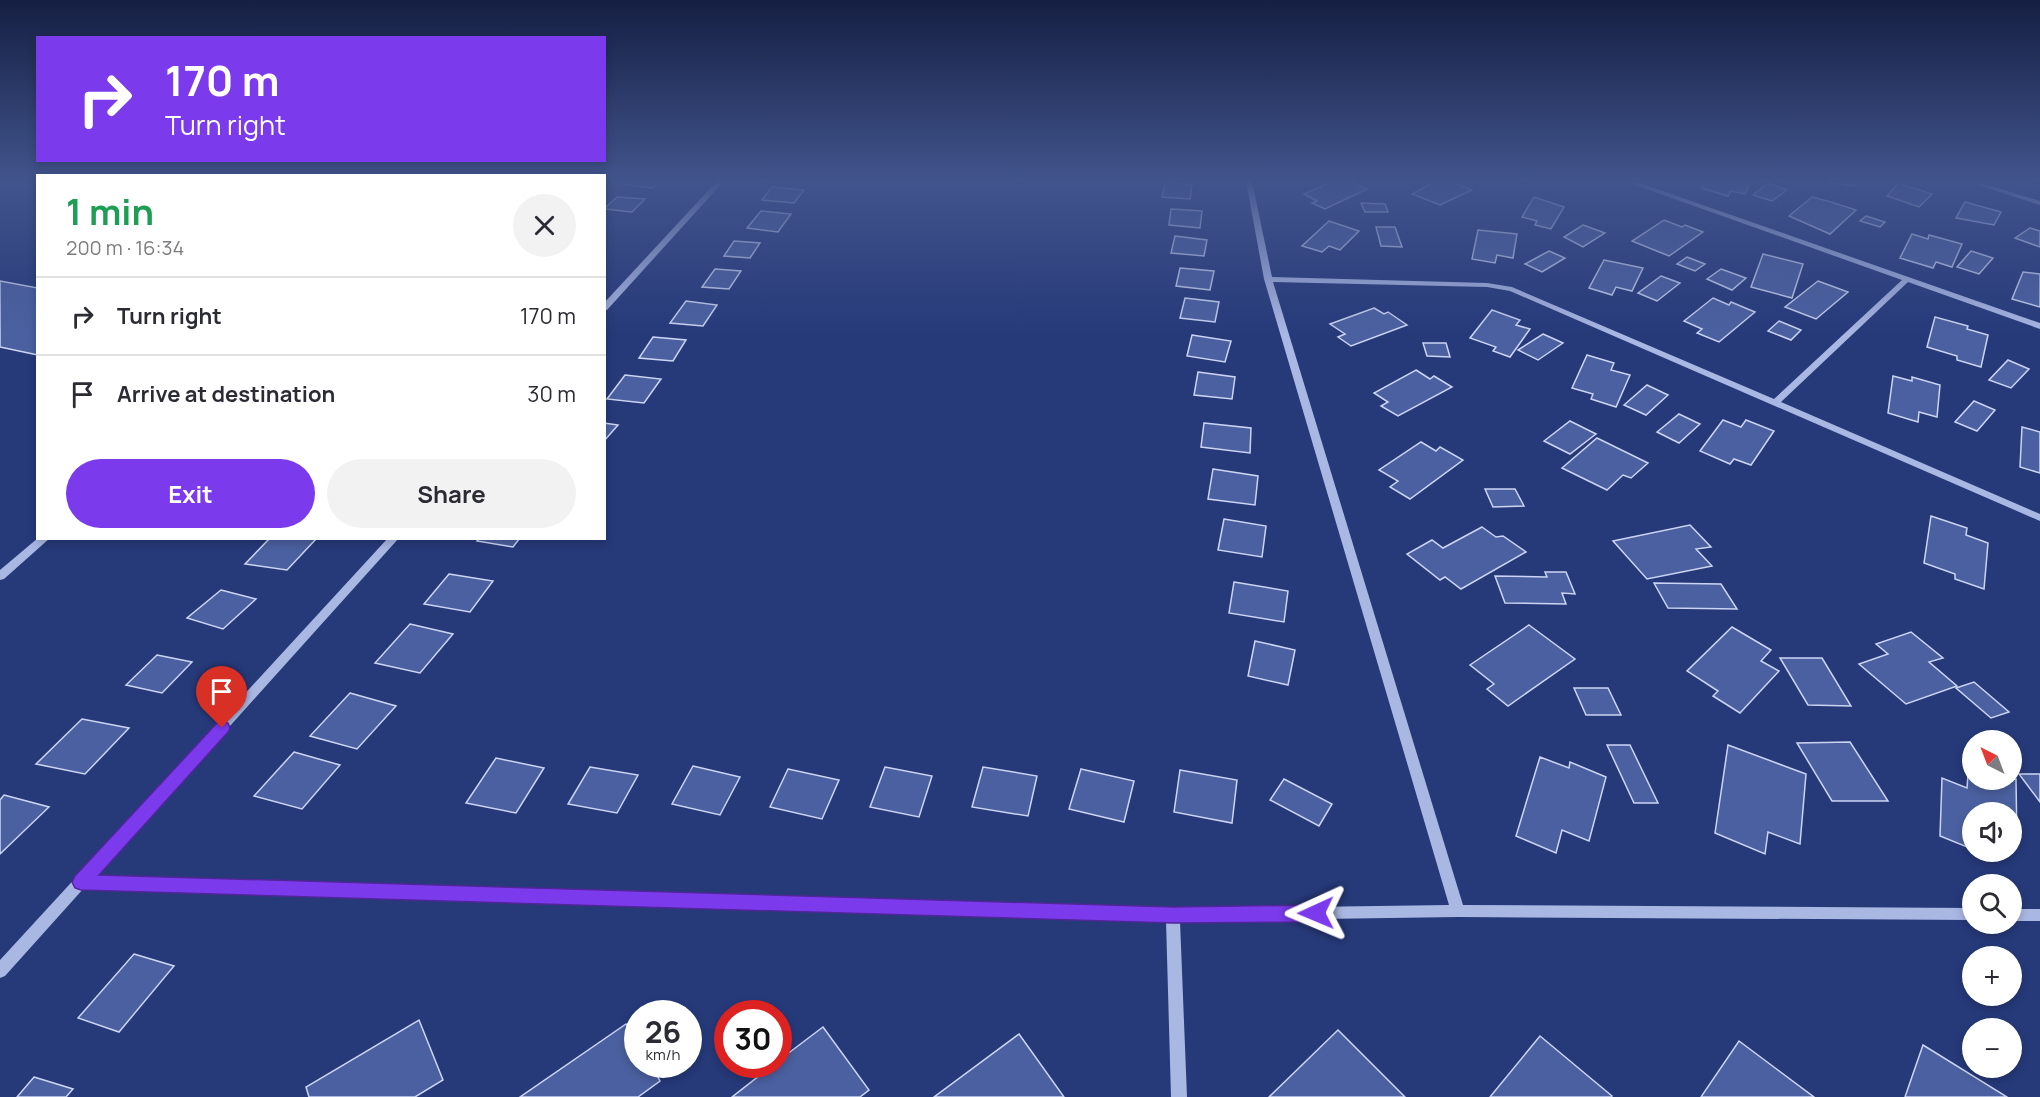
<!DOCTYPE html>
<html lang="en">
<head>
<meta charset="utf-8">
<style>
  body { margin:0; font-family:Manrope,sans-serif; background:#f2f2f3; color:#2b2b33; height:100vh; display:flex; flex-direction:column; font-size:22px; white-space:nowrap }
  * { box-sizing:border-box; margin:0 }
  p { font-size:20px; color:#7c7c81 }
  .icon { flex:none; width:33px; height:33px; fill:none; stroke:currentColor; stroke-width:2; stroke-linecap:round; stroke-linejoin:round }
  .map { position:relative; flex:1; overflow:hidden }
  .drawer { position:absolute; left:36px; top:174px; width:570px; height:366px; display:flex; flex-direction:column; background:#fff; border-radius:0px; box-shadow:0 3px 9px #0003 }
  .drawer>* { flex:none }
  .hud { position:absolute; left:36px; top:36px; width:570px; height:126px; border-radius:0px; box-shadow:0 3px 9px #0003; background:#7c3aed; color:#fff; overflow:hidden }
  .needle { width:39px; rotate:318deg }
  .fabs { position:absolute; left:1962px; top:730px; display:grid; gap:12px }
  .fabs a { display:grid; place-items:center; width:60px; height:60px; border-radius:50%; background:#fff; box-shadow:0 3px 9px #0003; font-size:30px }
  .speed { position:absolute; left:624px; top:1000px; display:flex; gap:12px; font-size:30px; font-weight:700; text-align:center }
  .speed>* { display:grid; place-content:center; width:78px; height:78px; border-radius:50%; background:#fff; box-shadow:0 3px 9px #0003; line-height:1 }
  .speed small { font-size:15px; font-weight:400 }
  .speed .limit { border:9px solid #d22; background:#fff; color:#111 }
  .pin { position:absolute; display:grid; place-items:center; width:51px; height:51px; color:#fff; margin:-62px -26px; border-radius:50% 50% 50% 0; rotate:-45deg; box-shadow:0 0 6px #0007 }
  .pin .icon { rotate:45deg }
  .me { position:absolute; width:66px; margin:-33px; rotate:269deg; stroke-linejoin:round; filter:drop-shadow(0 0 4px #0008) }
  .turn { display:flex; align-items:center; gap:21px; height:126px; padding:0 30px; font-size:27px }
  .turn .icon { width:78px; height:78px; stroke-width:2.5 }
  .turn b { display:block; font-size:42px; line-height:51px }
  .round { display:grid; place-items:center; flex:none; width:63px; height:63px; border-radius:32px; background:#f2f2f3 }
  .overview { display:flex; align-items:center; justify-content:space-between; height:102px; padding:0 30px }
  h1 { font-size:36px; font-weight:700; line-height:45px; color:#1e9e55 }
  .button { display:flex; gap:12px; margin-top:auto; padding:12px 30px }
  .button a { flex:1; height:69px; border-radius:36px; background:#7c3aed; color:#fff; font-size:24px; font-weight:700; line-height:69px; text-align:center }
  .button a+a { background:#f2f2f3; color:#2b2b33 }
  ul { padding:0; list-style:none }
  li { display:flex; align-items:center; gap:18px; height:78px; padding:0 30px; border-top:2px solid #e1e1e2 }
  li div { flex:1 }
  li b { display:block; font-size:22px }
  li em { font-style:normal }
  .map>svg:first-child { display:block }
</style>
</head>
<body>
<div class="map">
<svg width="2040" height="1097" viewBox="0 0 2040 1097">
  <rect width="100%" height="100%" fill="#263979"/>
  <g fill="#4b60a0" stroke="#cbd5f3" stroke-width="1.5">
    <path d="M 625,181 L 660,181 L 653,188 L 621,184 Z"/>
    <path d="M 1333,181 L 1348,181 L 1367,189 L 1325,209 L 1312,203 L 1317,201 L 1304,194 Z"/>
    <path d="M 1436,181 L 1450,181 L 1472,190 L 1440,205 L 1412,194 Z"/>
    <path d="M 1706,181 L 1752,181 L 1745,194 L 1731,191 L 1728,196 L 1701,188 Z"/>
    <path d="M 1857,181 L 1855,186 L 1827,182 L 1827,181 Z"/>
    <path d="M 1165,182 L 1192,185 L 1190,199 L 1162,197 Z"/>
    <path d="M 1768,183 L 1787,190 L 1772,201 L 1753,195 Z"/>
    <path d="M 1898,183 L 1916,189 L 1932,194 L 1919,207 L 1887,196 Z"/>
    <path d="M 772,187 L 804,190 L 794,203 L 762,200 Z"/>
    <path d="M 617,197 L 645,199 L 632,212 L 604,209 Z"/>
    <path d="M 1534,197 L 1564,207 L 1551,229 L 1535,225 L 1537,221 L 1522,217 Z"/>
    <path d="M 1812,197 L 1831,202 L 1856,210 L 1830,234 L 1789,216 Z"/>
    <path d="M 1965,202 L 2001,212 L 1994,225 L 1956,218 Z"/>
    <path d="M 1361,203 L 1385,204 L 1388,212 L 1365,212 Z"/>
    <path d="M 1171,209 L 1202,211 L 1200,228 L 1169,225 Z"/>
    <path d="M 761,211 L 791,214 L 778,232 L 747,228 Z"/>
    <path d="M 1866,216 L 1885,222 L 1880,227 L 1860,221 Z"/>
    <path d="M 1664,220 L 1682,227 L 1685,225 L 1703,232 L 1669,256 L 1632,241 Z"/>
    <path d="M 1329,221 L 1359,231 L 1340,250 L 1329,246 L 1322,252 L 1302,246 Z"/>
    <path d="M 1583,225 L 1605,233 L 1583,247 L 1564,237 Z"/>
    <path d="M 1376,227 L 1395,227 L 1402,247 L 1381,246 Z"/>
    <path d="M 2030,228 L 2040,231 L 2040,247 L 2015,238 Z"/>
    <path d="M 1478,230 L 1517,234 L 1513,258 L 1497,255 L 1495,263 L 1472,259 Z"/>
    <path d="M 1912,234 L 1928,239 L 1929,235 L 1962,244 L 1952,267 L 1936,262 L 1933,268 L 1900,258 Z"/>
    <path d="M 1175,236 L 1207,240 L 1204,256 L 1171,253 Z"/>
    <path d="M 734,241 L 760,243 L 750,258 L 724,256 Z"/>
    <path d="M 1549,251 L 1565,258 L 1542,272 L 1525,264 Z"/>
    <path d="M 1971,251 L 1993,258 L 1979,274 L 1957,267 Z"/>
    <path d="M 1763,254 L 1803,264 L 1792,298 L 1751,287 Z"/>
    <path d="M 1687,257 L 1705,264 L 1695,271 L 1677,264 Z"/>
    <path d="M 1604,260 L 1643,268 L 1632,291 L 1616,287 L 1612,295 L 1589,288 Z"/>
    <path d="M 1180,268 L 1214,271 L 1210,290 L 1176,286 Z"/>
    <path d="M 715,269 L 741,271 L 729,289 L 702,287 Z"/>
    <path d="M 1721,269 L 1746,278 L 1732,290 L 1707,279 Z"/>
    <path d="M 2023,272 L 2040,274 L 2040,307 L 2012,299 Z"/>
    <path d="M 1661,276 L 1680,283 L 1657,301 L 1638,293 Z"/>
    <path d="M 0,281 L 38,288 L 38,355 L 0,347 Z"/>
    <path d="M 1818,281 L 1848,292 L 1816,319 L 1785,307 Z"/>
    <path d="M 1185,298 L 1219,302 L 1215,322 L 1180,318 Z"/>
    <path d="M 1713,298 L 1729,305 L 1731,302 L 1755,312 L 1719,342 L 1697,333 L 1702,329 L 1684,321 Z"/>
    <path d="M 686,301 L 717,305 L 703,326 L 670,323 Z"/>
    <path d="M 1374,308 L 1384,314 L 1388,312 L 1407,325 L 1351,346 L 1338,337 L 1345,334 L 1330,324 Z"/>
    <path d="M 1492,310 L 1520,320 L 1516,325 L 1530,329 L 1510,357 L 1493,351 L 1496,347 L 1470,338 Z"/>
    <path d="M 1935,317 L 1968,326 L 1967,329 L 1988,335 L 1981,367 L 1957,360 L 1957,356 L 1927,347 Z"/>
    <path d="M 1779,321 L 1801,330 L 1791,340 L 1768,331 Z"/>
    <path d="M 1543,334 L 1563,343 L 1538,360 L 1518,350 Z"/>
    <path d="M 1192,335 L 1231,341 L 1225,362 L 1187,356 Z"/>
    <path d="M 653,337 L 686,340 L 673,361 L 639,358 Z"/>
    <path d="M 1423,343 L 1446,343 L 1450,357 L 1427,356 Z"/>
    <path d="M 1587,355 L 1614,363 L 1611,370 L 1630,375 L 1616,407 L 1591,399 L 1593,394 L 1572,388 Z"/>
    <path d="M 2008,360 L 2029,369 L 2011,388 L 1989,380 Z"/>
    <path d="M 1416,370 L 1430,379 L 1434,376 L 1452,387 L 1398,416 L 1381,406 L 1388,402 L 1374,393 Z"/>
    <path d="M 1198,372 L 1235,377 L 1232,399 L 1194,395 Z"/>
    <path d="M 625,375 L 661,379 L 644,403 L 607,399 Z"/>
    <path d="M 1893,376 L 1912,381 L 1912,377 L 1940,385 L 1937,417 L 1919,412 L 1918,422 L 1888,413 Z"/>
    <path d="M 1647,385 L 1668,395 L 1646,415 L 1624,405 Z"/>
    <path d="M 1974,401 L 1995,410 L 1977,431 L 1955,422 Z"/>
    <path d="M 1679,414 L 1700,424 L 1679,443 L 1657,432 Z"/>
    <path d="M 1723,420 L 1741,427 L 1746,420 L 1774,431 L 1751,465 L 1734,459 L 1730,464 L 1700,451 Z"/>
    <path d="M 1570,421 L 1596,434 L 1570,454 L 1544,441 Z"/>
    <path d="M 604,423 L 618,425 L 604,441 Z"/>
    <path d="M 1204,423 L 1251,428 L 1250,453 L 1201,447 Z"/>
    <path d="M 2022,427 L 2040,432 L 2040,473 L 2020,467 Z"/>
    <path d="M 1597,438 L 1648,463 L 1631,478 L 1623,475 L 1607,490 L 1562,468 Z"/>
    <path d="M 1421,442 L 1436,451 L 1440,447 L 1463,460 L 1410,499 L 1390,487 L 1398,481 L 1379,470 Z"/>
    <path d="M 1213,469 L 1258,476 L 1255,505 L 1208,499 Z"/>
    <path d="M 1485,489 L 1515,489 L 1524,506 L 1493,507 Z"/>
    <path d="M 1931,516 L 1967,528 L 1966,535 L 1988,543 L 1984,589 L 1955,579 L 1955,574 L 1924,563 Z"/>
    <path d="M 1224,519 L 1266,526 L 1262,557 L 1218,550 Z"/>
    <path d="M 1690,525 L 1711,547 L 1696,549 L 1712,566 L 1647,579 L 1613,541 Z"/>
    <path d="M 1482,527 L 1496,537 L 1503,536 L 1526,552 L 1461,589 L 1445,577 L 1440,580 L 1407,554 L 1432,540 L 1443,548 Z"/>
    <path d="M 270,538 L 317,538 L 287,570 L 245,564 Z"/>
    <path d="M 479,538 L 520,538 L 513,547 L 477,541 Z"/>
    <path d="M 1545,572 L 1566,572 L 1575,594 L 1562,593 L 1566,604 L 1505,603 L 1495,576 L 1547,577 Z"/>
    <path d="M 449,574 L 493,581 L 470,612 L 424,604 Z"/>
    <path d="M 1234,582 L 1288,591 L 1284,622 L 1229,613 Z"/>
    <path d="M 1654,583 L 1721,584 L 1737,609 L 1668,608 Z"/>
    <path d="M 221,590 L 256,599 L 223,629 L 187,618 Z"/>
    <path d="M 410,624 L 453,634 L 420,673 L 375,663 Z"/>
    <path d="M 1529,625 L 1575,659 L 1508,706 L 1487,689 L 1494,684 L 1470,665 Z"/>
    <path d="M 1732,627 L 1771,650 L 1761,661 L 1779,671 L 1740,713 L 1713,696 L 1718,691 L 1687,671 Z"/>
    <path d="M 1911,632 L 1943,658 L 1929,662 L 1957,686 L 1906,704 L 1859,664 L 1888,654 L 1876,644 Z"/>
    <path d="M 1255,641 L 1295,650 L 1288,685 L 1248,676 Z"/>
    <path d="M 157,655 L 192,662 L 162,693 L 126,685 Z"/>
    <path d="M 1780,658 L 1822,658 L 1851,706 L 1808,705 Z"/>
    <path d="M 1974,682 L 2009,712 L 1991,718 L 1956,688 Z"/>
    <path d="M 1574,688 L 1608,688 L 1621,715 L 1586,715 Z"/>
    <path d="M 350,693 L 396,706 L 357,749 L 310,736 Z"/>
    <path d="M 82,719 L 129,728 L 85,774 L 36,764 Z"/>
    <path d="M 1850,742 L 1888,801 L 1832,801 L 1797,743 Z"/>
    <path d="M 1607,745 L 1630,745 L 1658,803 L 1634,803 Z"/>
    <path d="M 1728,745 L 1806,774 L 1800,844 L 1768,832 L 1765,854 L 1715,833 Z"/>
    <path d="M 294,752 L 340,765 L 302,809 L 254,796 Z"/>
    <path d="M 1540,757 L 1569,768 L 1570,762 L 1606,777 L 1589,841 L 1562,830 L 1556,853 L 1516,836 Z"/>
    <path d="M 496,758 L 544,768 L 516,813 L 466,803 Z"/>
    <path d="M 1969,761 L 1972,762 L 1972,780 L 2016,779 L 2017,846 L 2012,844 L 2012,813 L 1972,813 L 1972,849 L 1940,836 L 1942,778 L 1967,788 Z"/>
    <path d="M 693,766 L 740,777 L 720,815 L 672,804 Z"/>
    <path d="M 590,767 L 638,775 L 617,813 L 568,804 Z"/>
    <path d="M 885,767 L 932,776 L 919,817 L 870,807 Z"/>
    <path d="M 983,767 L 1037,776 L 1028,816 L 972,807 Z"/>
    <path d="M 788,769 L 839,780 L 822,819 L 770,807 Z"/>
    <path d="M 1081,769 L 1134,781 L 1124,822 L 1069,809 Z"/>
    <path d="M 1180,770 L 1237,780 L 1232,823 L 1174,812 Z"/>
    <path d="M 2019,774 L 2040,774 L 2040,802 Z"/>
    <path d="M 1284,779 L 1332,804 L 1319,826 L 1270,800 Z"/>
    <path d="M 4,795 L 49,807 L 0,854 L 0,800 Z"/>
    <path d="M 134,954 L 174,966 L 119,1032 L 78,1018 Z"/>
    <path d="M 419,1020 L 443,1080 L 415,1097 L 309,1097 L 306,1087 Z"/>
    <path d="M 626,1024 L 638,1042 L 638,1065 L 651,1065 L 660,1081 L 638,1097 L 520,1097 Z"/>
    <path d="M 823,1027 L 869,1090 L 860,1097 L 732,1097 L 773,1065 L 778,1065 L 778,1061 Z"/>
    <path d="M 1338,1030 L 1405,1097 L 1269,1097 Z"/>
    <path d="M 1019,1034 L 1064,1097 L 934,1097 Z"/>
    <path d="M 1540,1036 L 1612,1096 L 1611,1097 L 1490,1097 Z"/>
    <path d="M 1739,1041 L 1814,1097 L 1701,1097 Z"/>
    <path d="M 1923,1045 L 2007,1097 L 1905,1097 Z"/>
    <path d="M 34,1077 L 73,1089 L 66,1097 L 17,1097 Z"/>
  </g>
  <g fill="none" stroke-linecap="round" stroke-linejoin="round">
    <g fill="#a9b7e3" fill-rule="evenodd">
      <path d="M 717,181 L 724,181 L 607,310 L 604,310 L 604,303 Z"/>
      <path d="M 1246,181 L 1252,181 L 1272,277 L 1487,283 L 1512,287 L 1774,399 L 1902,280 L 1624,181 L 1634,181 L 2040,323 L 2040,329 L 1908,282 L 1781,402 L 2040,514 L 2040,521 L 1510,291 L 1487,287 L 1273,282 L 1463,905 L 1972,908 L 1972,920 L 1458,917 L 1180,921 L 1187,1097 L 1171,1097 L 1166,921 L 84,888 L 5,976 L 0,978 L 0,960 L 388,538 L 399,538 L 95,876 L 1173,909 L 1449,905 L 1264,279 Z"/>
      <path d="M 1965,181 L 1975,181 L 2040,201 L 2040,205 Z"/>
      <path d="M 38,538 L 50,538 L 4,579 L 0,580 L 0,570 Z"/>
      <rect x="2012" y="909" width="28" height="12"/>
    </g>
  </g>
  <linearGradient id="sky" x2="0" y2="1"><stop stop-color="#151f43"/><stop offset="0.54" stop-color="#41548c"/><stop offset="1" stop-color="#41548c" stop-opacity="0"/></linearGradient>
  <rect width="2040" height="335" fill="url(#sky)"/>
  <path fill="#7c3aed" stroke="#51269a" stroke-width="1.5" d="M 222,721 L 228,723 L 230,728 L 228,732 L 99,875 L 1173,907 L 1316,905 L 1322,907 L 1325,913 L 1322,919 L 1316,922 L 1173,923 L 81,890 L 75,888 L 72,882 L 75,876 L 217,723 Z"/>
</svg>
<div class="fabs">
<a><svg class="needle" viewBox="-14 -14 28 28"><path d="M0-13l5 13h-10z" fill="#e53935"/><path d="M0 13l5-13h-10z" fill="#7c7c81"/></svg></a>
<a><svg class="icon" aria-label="sound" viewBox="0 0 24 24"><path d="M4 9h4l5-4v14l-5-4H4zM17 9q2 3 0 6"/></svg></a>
<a><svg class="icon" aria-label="search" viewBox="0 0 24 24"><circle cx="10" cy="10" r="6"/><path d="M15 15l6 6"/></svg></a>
<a>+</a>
<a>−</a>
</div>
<div class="speed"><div>26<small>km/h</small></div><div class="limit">30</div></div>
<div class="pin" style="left:222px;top:728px;background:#d93025"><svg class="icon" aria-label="arrive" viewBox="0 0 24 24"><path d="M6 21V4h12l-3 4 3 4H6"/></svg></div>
<svg class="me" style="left:1316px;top:913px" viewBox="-20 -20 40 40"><path d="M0-17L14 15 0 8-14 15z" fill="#7c3aed" stroke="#fff" stroke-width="4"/></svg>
<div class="hud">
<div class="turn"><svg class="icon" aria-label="right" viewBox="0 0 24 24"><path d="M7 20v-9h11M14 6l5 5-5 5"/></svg><div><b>170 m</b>Turn right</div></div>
</div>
<section class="drawer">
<div class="overview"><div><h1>1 min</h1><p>200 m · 16:34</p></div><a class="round"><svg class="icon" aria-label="close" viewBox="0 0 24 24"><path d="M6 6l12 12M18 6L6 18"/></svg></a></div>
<ul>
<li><svg class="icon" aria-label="right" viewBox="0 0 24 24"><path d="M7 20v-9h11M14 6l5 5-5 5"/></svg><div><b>Turn right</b></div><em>170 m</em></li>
<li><svg class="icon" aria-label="arrive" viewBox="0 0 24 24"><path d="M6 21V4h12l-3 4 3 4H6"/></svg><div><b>Arrive at destination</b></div><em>30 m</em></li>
</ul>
<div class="button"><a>Exit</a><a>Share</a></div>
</section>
</div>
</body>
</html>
